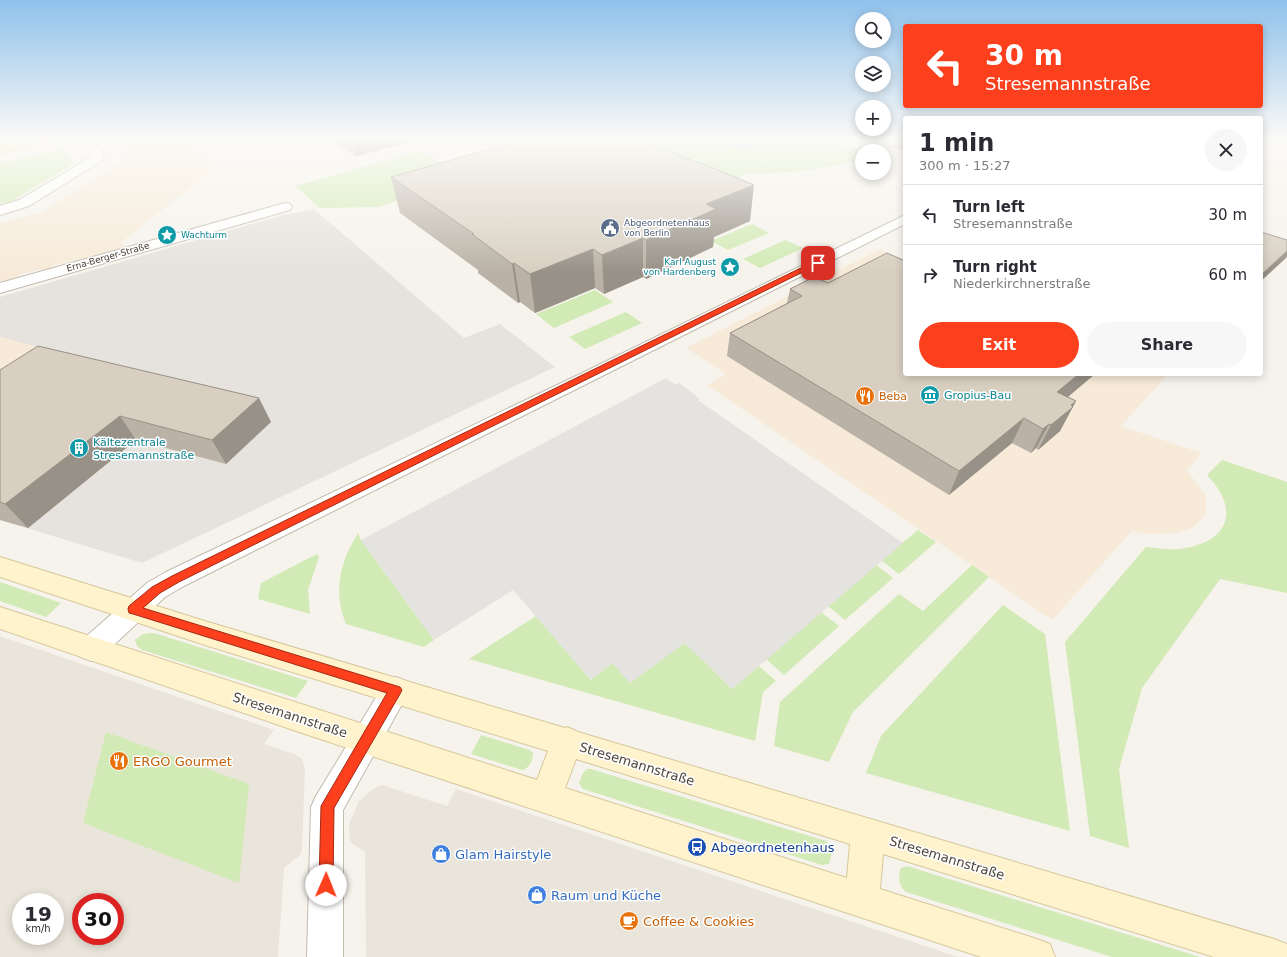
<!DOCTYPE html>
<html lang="en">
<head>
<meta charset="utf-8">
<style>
  body { margin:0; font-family:"DejaVu Sans",sans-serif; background:#f7f7f7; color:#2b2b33; height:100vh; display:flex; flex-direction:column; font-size:15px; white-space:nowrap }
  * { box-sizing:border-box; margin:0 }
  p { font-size:13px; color:#7c7c81 }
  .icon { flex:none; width:22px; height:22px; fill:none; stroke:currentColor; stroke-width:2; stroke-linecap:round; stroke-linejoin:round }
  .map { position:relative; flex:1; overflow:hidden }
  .sheet { position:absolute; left:903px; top:116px; width:360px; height:260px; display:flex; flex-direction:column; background:#fff; border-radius:4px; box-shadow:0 2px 10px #0003 }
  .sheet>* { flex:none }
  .hud { position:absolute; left:903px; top:24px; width:360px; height:84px; border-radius:4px; box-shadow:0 2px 10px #0003; background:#fc3f1d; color:#fff; overflow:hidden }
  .buttons { position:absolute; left:855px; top:12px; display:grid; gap:8px }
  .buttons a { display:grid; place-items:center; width:36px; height:36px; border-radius:50%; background:#fff; box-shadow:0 2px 10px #0003; font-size:20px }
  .speed { position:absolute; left:12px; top:893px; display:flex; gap:8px; font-size:20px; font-weight:700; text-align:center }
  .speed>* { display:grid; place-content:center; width:52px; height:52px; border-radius:50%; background:#fff; box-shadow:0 2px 10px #0003; line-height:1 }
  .speed small { font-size:10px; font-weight:400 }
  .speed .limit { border:6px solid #d22; background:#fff; color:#111 }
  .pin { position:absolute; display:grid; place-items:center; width:34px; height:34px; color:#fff; margin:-17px; border-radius:8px; box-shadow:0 2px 6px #0006 }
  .me { position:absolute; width:44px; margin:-22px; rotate:1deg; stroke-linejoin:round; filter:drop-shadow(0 0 3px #0008) }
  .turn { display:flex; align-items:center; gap:14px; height:84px; padding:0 16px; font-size:18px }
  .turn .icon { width:52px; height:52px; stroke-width:2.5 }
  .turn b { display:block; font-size:28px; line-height:34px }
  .round { display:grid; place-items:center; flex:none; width:42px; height:42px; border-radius:21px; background:#f7f7f7 }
  .summary { display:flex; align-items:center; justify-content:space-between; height:68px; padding:0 16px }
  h1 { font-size:24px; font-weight:600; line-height:30px }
  .cta { display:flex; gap:8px; margin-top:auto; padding:8px 16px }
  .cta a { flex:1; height:46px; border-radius:24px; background:#fc3f1d; color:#fff; font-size:16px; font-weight:600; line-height:46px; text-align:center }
  .cta a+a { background:#f7f7f7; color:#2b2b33 }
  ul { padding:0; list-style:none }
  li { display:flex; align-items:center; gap:12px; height:60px; padding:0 16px; border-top:1px solid #e1e1e2 }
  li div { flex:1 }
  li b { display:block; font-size:15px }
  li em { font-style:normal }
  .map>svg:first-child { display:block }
</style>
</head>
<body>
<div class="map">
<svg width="1287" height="957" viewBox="0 0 1287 957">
  <rect width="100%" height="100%" fill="#f6f3ec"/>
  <g fill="#eae5da" fill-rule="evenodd">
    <path d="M 0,636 L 274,730 L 264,744 L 294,754 L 302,759 L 305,769 L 302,849 L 300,855 L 284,868 L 278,957 L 0,957 ZM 21,902 L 55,902 L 55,936 L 21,936 ZM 81,902 L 115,902 L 115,936 L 81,936 Z"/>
    <path d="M 382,785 L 447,806 L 456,789 L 958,957 L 366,957 L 365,852 L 350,842 L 349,824 L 359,801 L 373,789 Z"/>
  </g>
  <g fill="#f7ead8">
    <path d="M 119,138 L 184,138 L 213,170 L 121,242 L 125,248 L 79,261 L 74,260 L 54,265 L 52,268 L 44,271 L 40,269 L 19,275 L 17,278 L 9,281 L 0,281 L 0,223 L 41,213 L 133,154 Z"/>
    <path d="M 880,249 L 905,260 L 905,374 L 1168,374 L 1121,426 L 1201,453 L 1187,470 L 1206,496 L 1206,510 L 1203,518 L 1192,528 L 1177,533 L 1148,534 L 1132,531 L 1052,620 L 707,385 L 726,374 L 686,348 Z"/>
    <path d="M 0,337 L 76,357 L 0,406 Z"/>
  </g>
  <path fill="#e6e2dd" d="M 314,209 L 464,338 L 500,324 L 555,367 L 142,563 L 0,520 L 76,357 L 0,337 L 0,297 L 283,215 Z"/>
  <g fill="#d2eab5">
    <path d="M 627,138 L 814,138 L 863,151 L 862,158 C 824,171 783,173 743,174 L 739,179 Z"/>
    <path d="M 64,149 L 74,163 L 10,202 L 0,204 L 0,163 Z"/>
    <path d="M 421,151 L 466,179 L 377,207 L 320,208 L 295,186 Z"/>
    <path d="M 752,224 L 769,233 L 728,250 L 711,241 Z"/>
    <path d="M 785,240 L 803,248 L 760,268 L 743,259 Z"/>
    <path d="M 595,290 L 613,302 L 554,328 L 536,314 Z"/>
    <path d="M 626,312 L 642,323 L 585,349 L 569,337 Z"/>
    <path d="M 1222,460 L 1287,482 L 1287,593 L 1220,579 L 1142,688 L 1119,769 L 1129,848 L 1090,836 L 1065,642 L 1146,547 C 1159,548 1173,551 1186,548 C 1232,539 1238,507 1207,475 Z"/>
    <path d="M 918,530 L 936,542 L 899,574 L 881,560 Z"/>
    <path d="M 358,533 L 361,540 L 434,640 L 424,647 L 346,624 C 333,591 340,562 358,533 Z"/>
    <path d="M 317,554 L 319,557 L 308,590 L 310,614 L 258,599 L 261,583 Z"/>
    <path d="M 876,565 L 893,578 L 845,620 L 828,606 Z"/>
    <path d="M 972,565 L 989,577 L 853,712 L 829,762 L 774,746 L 780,702 L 899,594 L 923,611 Z"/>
    <path d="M 0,582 L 61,603 L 46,617 L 0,601 Z"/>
    <path d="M 1003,605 L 1045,634 L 1070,831 L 866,773 L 881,736 Z"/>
    <path d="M 821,612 L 839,626 L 784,675 L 766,659 Z"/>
    <path d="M 536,616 L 591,680 L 612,663 L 685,643 L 732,689 L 759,666 L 776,681 L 763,692 L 755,741 L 469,659 Z"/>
    <path d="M 154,633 L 308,681 L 296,698 L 142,650 L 137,646 L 135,640 L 143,634 Z"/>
    <path d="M 106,732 L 249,784 L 239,883 L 83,823 Z"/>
    <path d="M 481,735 L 530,750 L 533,753 C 533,760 529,769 522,770 L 471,754 Z"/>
    <path d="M 591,769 L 826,841 C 833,848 832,856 829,864 L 822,865 L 583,789 L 579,783 L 583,773 L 587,769 Z"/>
    <path d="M 907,866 L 1200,957 L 1112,957 L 906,892 C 898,886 898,876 901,868 Z"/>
  </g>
  <path fill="#e5e3e0" d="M 666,378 L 676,385 L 679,383 L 700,399 L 698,400 L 903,543 L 732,689 L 685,643 L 630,683 L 612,663 L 591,680 L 513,590 L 434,640 L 361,540 Z"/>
  <path fill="#a9d4f2" d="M 712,138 L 748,138 L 756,141 L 756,146 C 741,150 725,146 712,138 Z"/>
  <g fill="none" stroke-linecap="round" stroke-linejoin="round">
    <g stroke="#c2bbae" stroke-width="2">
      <g id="street">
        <path d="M 78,138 L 90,138 L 104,155 L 100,162 L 29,206 L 0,215 L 0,206 L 19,200 L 91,157 L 92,155 Z"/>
        <path d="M 285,203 L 290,204 L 292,207 L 290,210 L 0,293 L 0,283 Z"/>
        <path d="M 905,215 L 905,224 L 184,586 L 165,597 L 101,657 L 91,661 L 81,657 L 77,649 L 81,641 L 147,583 L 166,572 L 578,375 Z"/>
        <path d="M 396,677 L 406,681 L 410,690 L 343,810 L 343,957 L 307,957 L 311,807 L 316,796 L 386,681 Z"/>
      </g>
    </g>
    <g stroke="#d6c79b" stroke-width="2">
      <g id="secondary">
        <path d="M 1261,138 L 1287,139 L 1287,145 L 1261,141 Z"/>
        <path d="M 0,557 L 208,622 L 565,728 L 567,727 L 578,732 L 1274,939 L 1287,944 L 1287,957 L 1214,957 L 883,854 L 880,889 L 1037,939 L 1050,944 L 1055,957 L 981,957 L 299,732 L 0,629 L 0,607 L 537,780 L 548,751 L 208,646 L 0,577 ZM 576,759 L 850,844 L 847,878 L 565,788 Z"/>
      </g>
    </g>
    <g stroke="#e6c16a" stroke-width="2">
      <path id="primary" d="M 37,138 L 58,138 L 56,140 L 0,153 L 0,145 Z"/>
    </g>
    <use href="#street" fill="#fff" fill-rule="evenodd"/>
    <use href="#secondary" fill="#fff3cd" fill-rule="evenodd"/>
    <use href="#primary" fill="#ffe39c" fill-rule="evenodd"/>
  </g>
  <g fill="#bab2a6">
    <path d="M 328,138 L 427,138 L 356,156 Z"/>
    <path d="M 874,138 L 905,138 L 905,151 L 873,144 Z"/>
    <path d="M 391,177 L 750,221 L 714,237 L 713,247 L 646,279 L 643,277 L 604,294 L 595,288 L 535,313 L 520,302 L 518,303 L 478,273 L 478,270 L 400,213 Z"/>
    <path d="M 814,277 L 905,374 L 1095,374 L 1068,397 L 1076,401 L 1060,431 L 1038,450 L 1036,448 L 1031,453 L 1012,443 L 949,495 L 727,356 L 730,333 L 787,303 L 790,289 Z"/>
    <path d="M 0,370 L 271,422 L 226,464 L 136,440 L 28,528 L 0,520 Z"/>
  </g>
  <g fill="#979187">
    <path d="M 351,138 L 427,138 L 356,156 Z"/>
    <path d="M 754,185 L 750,221 L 714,237 L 713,247 L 646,279 L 646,240 L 706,204 Z"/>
    <path d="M 643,238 L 643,277 L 604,294 L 602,255 Z"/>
    <path d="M 593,249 L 595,288 L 535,313 L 530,274 Z"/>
    <path d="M 1287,251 L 1287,256 L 1286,258 L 1261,281 L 1261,275 Z"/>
    <path d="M 514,263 L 520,302 L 518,303 L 512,264 Z"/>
    <path d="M 1079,374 L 1095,374 L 1045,416 L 1057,392 Z"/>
    <path d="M 259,398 L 271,422 L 226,464 L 212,440 Z"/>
    <path d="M 1076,401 L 1060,431 L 1038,450 L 1051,425 L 1071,405 Z"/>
    <path d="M 120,416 L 136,440 L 28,528 L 5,504 Z"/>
    <path d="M 1024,418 L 1012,443 L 949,495 L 959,471 Z"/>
    <path d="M 1049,424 L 1036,448 L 1031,453 L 1043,429 Z"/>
  </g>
  <g fill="#d8cfc1" stroke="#979187">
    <path d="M 529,138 L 638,138 L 688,159 L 706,165 L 754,185 L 706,204 L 716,209 L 646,240 L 643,238 L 602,255 L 593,249 L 530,274 L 514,263 L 512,264 L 472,234 L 474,234 L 391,177 Z"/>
    <path d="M 1261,232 L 1287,240 L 1287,251 L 1261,275 Z"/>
    <path d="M 887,253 L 905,261 L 905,374 L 1079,374 L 1057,392 L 1076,401 L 1071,405 L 1073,407 L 1051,425 L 1049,424 L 1043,429 L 1024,418 L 959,471 L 730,333 L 802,296 L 790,289 L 814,277 L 828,283 Z"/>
    <path d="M 38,346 L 259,398 L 212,440 L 120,416 L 5,504 L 0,502 L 0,370 Z"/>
  </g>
  <linearGradient id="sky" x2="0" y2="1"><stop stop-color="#8fc1ec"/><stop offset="0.51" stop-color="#fbfaf6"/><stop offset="1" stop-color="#fbfaf6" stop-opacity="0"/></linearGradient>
  <rect width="1287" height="272" fill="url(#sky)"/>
  <path fill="#fc3f1d" stroke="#a42913" d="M 815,261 L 821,263 L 179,582 L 160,593 L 143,608 L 400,687 L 402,690 L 400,694 L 334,808 L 333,885 L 331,890 L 326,892 L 321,890 L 319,885 L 321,806 L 387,693 L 133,614 L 129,613 L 128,609 L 129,606 L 152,587 L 172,576 Z"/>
  <defs>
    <g id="civic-disc" transform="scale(1)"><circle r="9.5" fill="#5c6f8a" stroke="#fff"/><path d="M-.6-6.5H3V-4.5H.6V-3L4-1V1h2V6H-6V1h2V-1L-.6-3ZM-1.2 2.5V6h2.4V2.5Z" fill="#fff"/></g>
    <g id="sight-disc" transform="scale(1)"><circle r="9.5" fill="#0f9aa8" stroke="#fff"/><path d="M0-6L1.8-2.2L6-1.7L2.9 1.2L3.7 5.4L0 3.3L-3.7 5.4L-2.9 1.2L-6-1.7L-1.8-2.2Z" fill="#fff"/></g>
    <g id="museum-disc" transform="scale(1)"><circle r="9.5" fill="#0f9aa8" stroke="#fff"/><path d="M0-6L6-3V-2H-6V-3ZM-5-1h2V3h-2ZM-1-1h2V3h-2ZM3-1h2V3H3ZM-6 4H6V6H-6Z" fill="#fff"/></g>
    <g id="restaurant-disc" transform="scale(1)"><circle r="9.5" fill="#e8710a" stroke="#fff"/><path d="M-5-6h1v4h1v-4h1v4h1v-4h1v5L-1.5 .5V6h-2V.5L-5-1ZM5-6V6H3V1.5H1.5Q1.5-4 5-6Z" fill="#fff"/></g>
    <g id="building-disc" transform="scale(1)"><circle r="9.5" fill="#0f9aa8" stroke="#fff"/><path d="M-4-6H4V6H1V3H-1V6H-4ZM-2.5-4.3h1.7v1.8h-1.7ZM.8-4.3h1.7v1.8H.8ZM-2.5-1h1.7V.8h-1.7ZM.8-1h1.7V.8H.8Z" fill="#fff"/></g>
    <g id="bus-disc" transform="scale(1)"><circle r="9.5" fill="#1a4fb4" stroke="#fff"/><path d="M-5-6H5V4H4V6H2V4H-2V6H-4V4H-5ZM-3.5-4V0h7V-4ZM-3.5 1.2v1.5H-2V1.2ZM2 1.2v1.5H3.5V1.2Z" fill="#fff"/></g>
    <g id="shop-disc" transform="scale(1)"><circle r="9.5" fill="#3f7fe0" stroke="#fff"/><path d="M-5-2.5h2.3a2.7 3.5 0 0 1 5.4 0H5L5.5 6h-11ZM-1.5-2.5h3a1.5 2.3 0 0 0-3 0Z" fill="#fff"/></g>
    <g id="cafe-disc" transform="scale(1)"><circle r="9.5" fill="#e8710a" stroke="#fff"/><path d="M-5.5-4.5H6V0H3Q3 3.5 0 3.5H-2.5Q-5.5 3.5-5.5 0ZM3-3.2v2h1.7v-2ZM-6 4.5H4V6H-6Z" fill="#fff"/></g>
  </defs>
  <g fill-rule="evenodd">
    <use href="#civic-disc" x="610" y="228"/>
    <use href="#sight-disc" x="167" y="235"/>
    <use href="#sight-disc" x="730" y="267"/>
    <use href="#museum-disc" x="930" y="395"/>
    <use href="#restaurant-disc" x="865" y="396"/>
    <use href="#building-disc" x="79" y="448"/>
    <use href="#restaurant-disc" x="119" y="761"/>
    <use href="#bus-disc" x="697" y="847"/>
    <use href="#shop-disc" x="441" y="854"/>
    <use href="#shop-disc" x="537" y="895"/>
    <use href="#cafe-disc" x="629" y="921"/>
  </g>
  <g text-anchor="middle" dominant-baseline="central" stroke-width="3" stroke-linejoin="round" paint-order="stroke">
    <g font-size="9" fill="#4e5e75" stroke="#fff" text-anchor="start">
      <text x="624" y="223">Abgeordnetenhaus<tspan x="624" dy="10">von Berlin</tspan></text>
    </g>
    <g font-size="9" fill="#0d838f" stroke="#fff" text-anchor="start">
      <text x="181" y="235">Wachturm</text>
      <text x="716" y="262" text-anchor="end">Karl August<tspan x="716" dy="10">von Hardenberg</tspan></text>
    </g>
    <g font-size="9" fill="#4b4439" stroke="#fff">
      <text transform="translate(108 257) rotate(-16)">Erna-Berger-Straße</text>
    </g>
    <g font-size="11" fill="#0d838f" stroke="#fff" text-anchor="start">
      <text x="944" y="395">Gropius-Bau</text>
      <text x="93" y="442">Kältezentrale<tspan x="93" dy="13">Stresemannstraße</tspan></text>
    </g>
    <g font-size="11" fill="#c56008" stroke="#fff" text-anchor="start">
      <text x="879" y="396">Beba</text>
    </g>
    <g font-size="13" fill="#4b4439" stroke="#fff">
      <text transform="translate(290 715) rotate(18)">Stresemannstraße</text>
      <text transform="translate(637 764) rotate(17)">Stresemannstraße</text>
      <text transform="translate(947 858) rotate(17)">Stresemannstraße</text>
    </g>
    <g font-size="13" fill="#c56008" stroke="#fff" text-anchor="start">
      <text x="133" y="761">ERGO Gourmet</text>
      <text x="643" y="921">Coffee &amp; Cookies</text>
    </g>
    <g font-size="13" fill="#164399" stroke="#fff" text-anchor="start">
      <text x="711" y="847">Abgeordnetenhaus</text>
    </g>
    <g font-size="13" fill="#366cbe" stroke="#fff" text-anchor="start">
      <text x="455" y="854">Glam Hairstyle</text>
      <text x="551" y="895">Raum und Küche</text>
    </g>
  </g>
</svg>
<div class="buttons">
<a><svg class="icon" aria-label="search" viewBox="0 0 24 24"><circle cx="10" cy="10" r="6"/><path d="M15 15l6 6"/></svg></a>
<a><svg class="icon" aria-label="layers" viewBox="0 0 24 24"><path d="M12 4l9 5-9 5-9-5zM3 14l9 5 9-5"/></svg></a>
<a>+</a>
<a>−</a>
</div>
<div class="speed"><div>19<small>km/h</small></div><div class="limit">30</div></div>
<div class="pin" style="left:818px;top:263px;background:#d93025"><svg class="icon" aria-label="arrive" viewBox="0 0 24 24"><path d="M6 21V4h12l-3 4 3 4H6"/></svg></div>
<svg class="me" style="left:326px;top:885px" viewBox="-20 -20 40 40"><circle r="19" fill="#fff"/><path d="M0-13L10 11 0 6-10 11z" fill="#fc3f1d"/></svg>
<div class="hud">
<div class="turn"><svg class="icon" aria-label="left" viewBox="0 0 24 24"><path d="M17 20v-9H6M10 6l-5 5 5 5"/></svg><div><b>30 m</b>Stresemannstraße</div></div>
</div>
<section class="sheet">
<div class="summary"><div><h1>1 min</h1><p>300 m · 15:27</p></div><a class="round"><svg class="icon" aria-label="close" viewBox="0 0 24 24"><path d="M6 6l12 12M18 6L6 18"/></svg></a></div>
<ul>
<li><svg class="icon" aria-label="left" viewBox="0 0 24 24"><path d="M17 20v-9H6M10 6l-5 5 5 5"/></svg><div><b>Turn left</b><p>Stresemannstraße</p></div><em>30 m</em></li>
<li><svg class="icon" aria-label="right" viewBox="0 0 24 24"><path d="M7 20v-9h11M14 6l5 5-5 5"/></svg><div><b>Turn right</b><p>Niederkirchnerstraße</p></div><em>60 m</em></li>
</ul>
<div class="cta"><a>Exit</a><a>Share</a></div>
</section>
</div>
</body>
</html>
